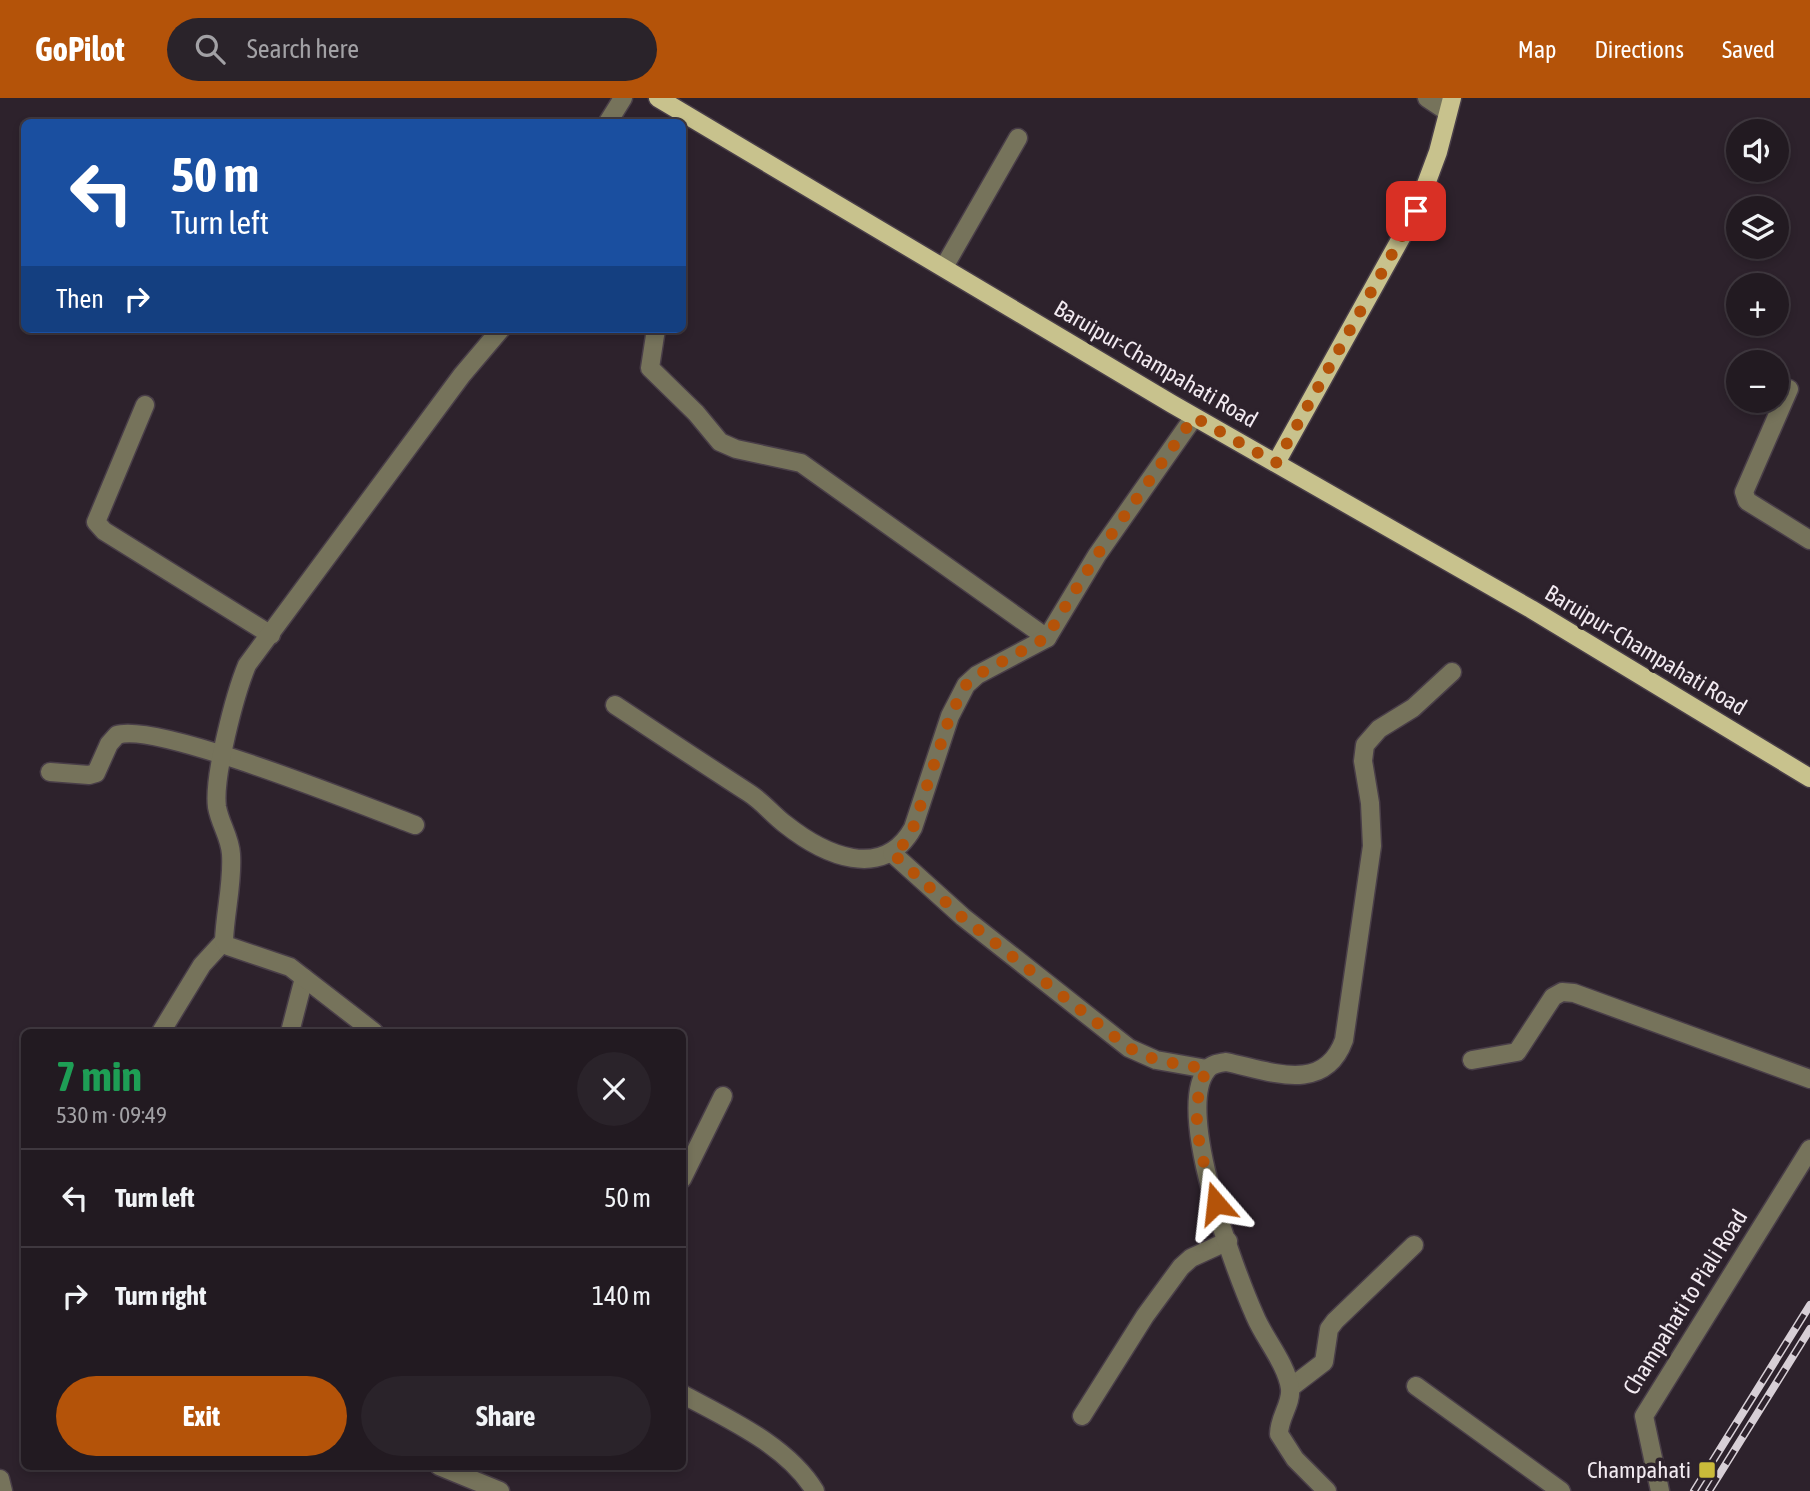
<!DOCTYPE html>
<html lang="en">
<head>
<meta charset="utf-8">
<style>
  body { margin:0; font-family:"Asap Condensed",sans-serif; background:#2a232a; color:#f1f3f6; height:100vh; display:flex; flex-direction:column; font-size:26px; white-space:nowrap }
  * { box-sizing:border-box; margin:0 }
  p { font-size:23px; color:#a2a1a5 }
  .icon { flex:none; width:38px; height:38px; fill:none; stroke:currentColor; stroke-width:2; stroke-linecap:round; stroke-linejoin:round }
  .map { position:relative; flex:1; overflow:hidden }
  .details { position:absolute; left:21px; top:931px; width:665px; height:441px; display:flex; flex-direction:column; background:#221a21; border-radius:10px; box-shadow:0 4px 10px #0003,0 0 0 2px #3f383f }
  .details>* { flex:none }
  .guide { position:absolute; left:21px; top:21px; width:665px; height:214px; border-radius:10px; box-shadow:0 4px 10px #0003,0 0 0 2px #3f383f; background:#1a4fa0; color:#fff; overflow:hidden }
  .tools { position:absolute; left:1726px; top:21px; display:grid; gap:14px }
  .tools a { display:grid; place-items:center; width:63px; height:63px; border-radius:50%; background:#221a21; box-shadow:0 4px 10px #0003,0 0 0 2px #3f383f; font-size:35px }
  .pin { position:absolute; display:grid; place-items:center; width:60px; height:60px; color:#fff; margin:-30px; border-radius:14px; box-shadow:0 4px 10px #0006 }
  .me { position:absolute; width:77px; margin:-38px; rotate:343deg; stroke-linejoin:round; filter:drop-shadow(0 0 5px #0008) }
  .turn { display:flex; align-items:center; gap:24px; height:147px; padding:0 35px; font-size:32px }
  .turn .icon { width:91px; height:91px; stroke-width:2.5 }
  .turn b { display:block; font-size:49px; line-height:60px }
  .then { display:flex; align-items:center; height:66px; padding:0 35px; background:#0003; gap:14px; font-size:26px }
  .round { display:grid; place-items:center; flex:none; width:74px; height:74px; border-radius:37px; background:#2a232a }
  .headline { display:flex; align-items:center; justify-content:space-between; height:119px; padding:0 35px }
  h1 { font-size:42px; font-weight:700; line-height:52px; color:#1e9e55 }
  .cta { display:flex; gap:14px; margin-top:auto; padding:14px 35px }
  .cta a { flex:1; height:80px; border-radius:42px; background:#b45309; color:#fff; font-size:28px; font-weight:700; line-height:80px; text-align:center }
  .cta a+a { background:#2a232a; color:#f1f3f6 }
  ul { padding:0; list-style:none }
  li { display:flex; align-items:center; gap:21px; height:98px; padding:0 35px; border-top:2px solid #3f383f }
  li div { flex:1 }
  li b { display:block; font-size:26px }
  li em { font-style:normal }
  header { display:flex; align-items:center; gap:42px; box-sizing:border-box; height:98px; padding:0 35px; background:#b45309; color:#fff }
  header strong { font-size:33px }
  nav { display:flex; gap:38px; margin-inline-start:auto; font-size:24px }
  .search { width:490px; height:63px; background:#2a232a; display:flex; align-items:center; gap:18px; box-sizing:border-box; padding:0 24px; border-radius:38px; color:#a2a1a5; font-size:26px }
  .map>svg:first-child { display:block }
</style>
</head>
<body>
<header>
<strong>GoPilot</strong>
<div class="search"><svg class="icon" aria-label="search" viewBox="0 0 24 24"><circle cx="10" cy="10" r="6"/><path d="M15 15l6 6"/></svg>Search here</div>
<nav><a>Map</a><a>Directions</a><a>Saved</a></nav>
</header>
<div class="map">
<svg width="1810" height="1393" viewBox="0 0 1810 1393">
  <rect width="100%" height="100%" fill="#2d222c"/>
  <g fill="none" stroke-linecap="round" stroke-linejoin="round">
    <g stroke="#493e48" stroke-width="21">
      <g id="minor">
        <path d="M 1427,0 L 1448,14"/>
        <path d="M 608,24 L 623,0"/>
        <path d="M 944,169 L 1018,40"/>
        <path d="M 656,231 L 650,270 L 696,315 L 720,344 L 736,351 L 801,365 L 1047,540"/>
        <path d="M 1789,291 L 1744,394 L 1747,403 L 1810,442"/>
        <path d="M 145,307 L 96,424 L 104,433 L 271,537"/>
        <path d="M 615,607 C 659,636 704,666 749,695 C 763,704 772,716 785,726 C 824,757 883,784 913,730 L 950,618 L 966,587 L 977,577 L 1047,540 L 1097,457 L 1194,319"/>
        <path d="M 50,674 L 89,677 L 96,675 L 109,646 L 117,637 C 156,623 366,709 415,727"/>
        <path d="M 892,755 L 963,819 L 1129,950 L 1156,962 L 1207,971"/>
        <path d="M 161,934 L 202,867 L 224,843"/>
        <path d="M 290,934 L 304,880"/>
        <path d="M 374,934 L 290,869 L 228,848 L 224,843 C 225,814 233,785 231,756 C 230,739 220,726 217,709 C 213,679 235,596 247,567 L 462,277 L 501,231"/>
        <path d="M 1472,962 L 1517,954 L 1553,899 L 1562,894 L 1574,895 L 1810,981"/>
        <path d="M 682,1081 L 723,998"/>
        <path d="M 1416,1288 L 1561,1393"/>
        <path d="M 1290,1290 L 1324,1264 L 1329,1231 L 1335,1223 L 1414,1147"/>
        <path d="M 682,1296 C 728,1321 787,1347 815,1393"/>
        <path d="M 1082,1318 L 1145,1218 L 1181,1169 L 1191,1160 L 1228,1143"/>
        <path d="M 439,1368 L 500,1393"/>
        <path d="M 0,1381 L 3,1393"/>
        <path d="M 1327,1393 L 1295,1361 L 1279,1336 C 1279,1319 1292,1306 1290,1290 C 1286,1265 1264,1240 1255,1218 C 1235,1173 1174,1012 1207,972 C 1211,966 1219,965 1226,964 C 1270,973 1324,997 1344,942 L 1372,748 L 1370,705 L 1363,663 L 1365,647 L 1379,631 L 1413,610 L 1452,574"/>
        <path d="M 1660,1393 L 1644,1318 L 1810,1051"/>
      </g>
    </g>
    <g stroke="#493e48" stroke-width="21">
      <g id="major">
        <path d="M 658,0 L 1172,306 L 1531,511 L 1810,680"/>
        <path d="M 1276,365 L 1416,113 L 1438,54 L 1452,0"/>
      </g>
    </g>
    <use href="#minor" stroke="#76735b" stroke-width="18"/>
    <use href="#major" stroke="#c8c28d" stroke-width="18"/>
    <g stroke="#d7cfd6" stroke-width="8">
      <g id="rail">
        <path d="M 1694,1393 L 1810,1207"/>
        <path d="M 1709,1393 L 1810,1231"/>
      </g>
    </g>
    <use href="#rail" stroke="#2d222c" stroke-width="5" stroke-dasharray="16" stroke-linecap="butt"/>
  </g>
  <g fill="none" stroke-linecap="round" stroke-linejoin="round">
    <path stroke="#b45309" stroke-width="12" stroke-dasharray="0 21.6" d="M 1216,1105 C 1202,1062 1186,1014 1207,971 L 1156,962 L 1129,950 L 962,819 L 892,755 L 904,746 L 913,730 L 950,618 L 966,587 L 977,577 L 1046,540 L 1097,457 L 1194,319 L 1276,365 L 1416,113"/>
  </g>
  <rect fill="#caba3a" stroke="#2d222c" stroke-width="2.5" x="1698" y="1363" width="18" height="18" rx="3.5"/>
  <g text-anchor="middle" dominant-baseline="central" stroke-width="7" stroke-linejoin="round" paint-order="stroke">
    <g font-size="23" fill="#f2eaf1" stroke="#2d222c">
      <text transform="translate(1156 266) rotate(30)">Baruipur-Champahati Road</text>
      <text transform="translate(1646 552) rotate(31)">Baruipur-Champahati Road</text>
      <text transform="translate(1685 1204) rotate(-58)">Champahati to Piali Road</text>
    </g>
    <g font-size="23" fill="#f2eaf1" stroke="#2d222c" text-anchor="end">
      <text x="1691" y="1372">Champahati</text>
    </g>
  </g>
</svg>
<div class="tools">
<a><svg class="icon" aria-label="sound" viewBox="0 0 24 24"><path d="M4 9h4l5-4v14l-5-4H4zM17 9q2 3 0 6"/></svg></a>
<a><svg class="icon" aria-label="layers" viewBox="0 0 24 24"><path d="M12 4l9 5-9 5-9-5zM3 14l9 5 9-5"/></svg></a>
<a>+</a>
<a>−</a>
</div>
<div class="pin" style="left:1416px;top:113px;background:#d93025"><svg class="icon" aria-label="arrive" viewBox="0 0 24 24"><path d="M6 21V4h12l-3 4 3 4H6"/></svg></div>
<svg class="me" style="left:1216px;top:1105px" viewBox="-20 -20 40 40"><path d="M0-17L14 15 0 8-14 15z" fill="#b45309" stroke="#fff" stroke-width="4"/></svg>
<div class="guide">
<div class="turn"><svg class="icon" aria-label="left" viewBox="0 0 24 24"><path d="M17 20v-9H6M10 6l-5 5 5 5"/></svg><div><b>50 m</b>Turn left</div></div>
<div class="then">Then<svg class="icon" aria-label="right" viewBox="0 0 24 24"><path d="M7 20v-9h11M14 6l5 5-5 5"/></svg></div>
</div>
<section class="details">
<div class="headline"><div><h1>7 min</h1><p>530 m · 09:49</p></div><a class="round"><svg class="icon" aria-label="close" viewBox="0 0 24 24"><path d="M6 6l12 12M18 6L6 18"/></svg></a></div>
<ul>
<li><svg class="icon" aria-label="left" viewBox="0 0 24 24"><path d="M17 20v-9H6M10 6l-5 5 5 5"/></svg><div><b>Turn left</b></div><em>50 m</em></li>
<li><svg class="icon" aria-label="right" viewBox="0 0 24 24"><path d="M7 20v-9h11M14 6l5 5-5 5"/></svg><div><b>Turn right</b></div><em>140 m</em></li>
</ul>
<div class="cta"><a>Exit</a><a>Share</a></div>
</section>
</div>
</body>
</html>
